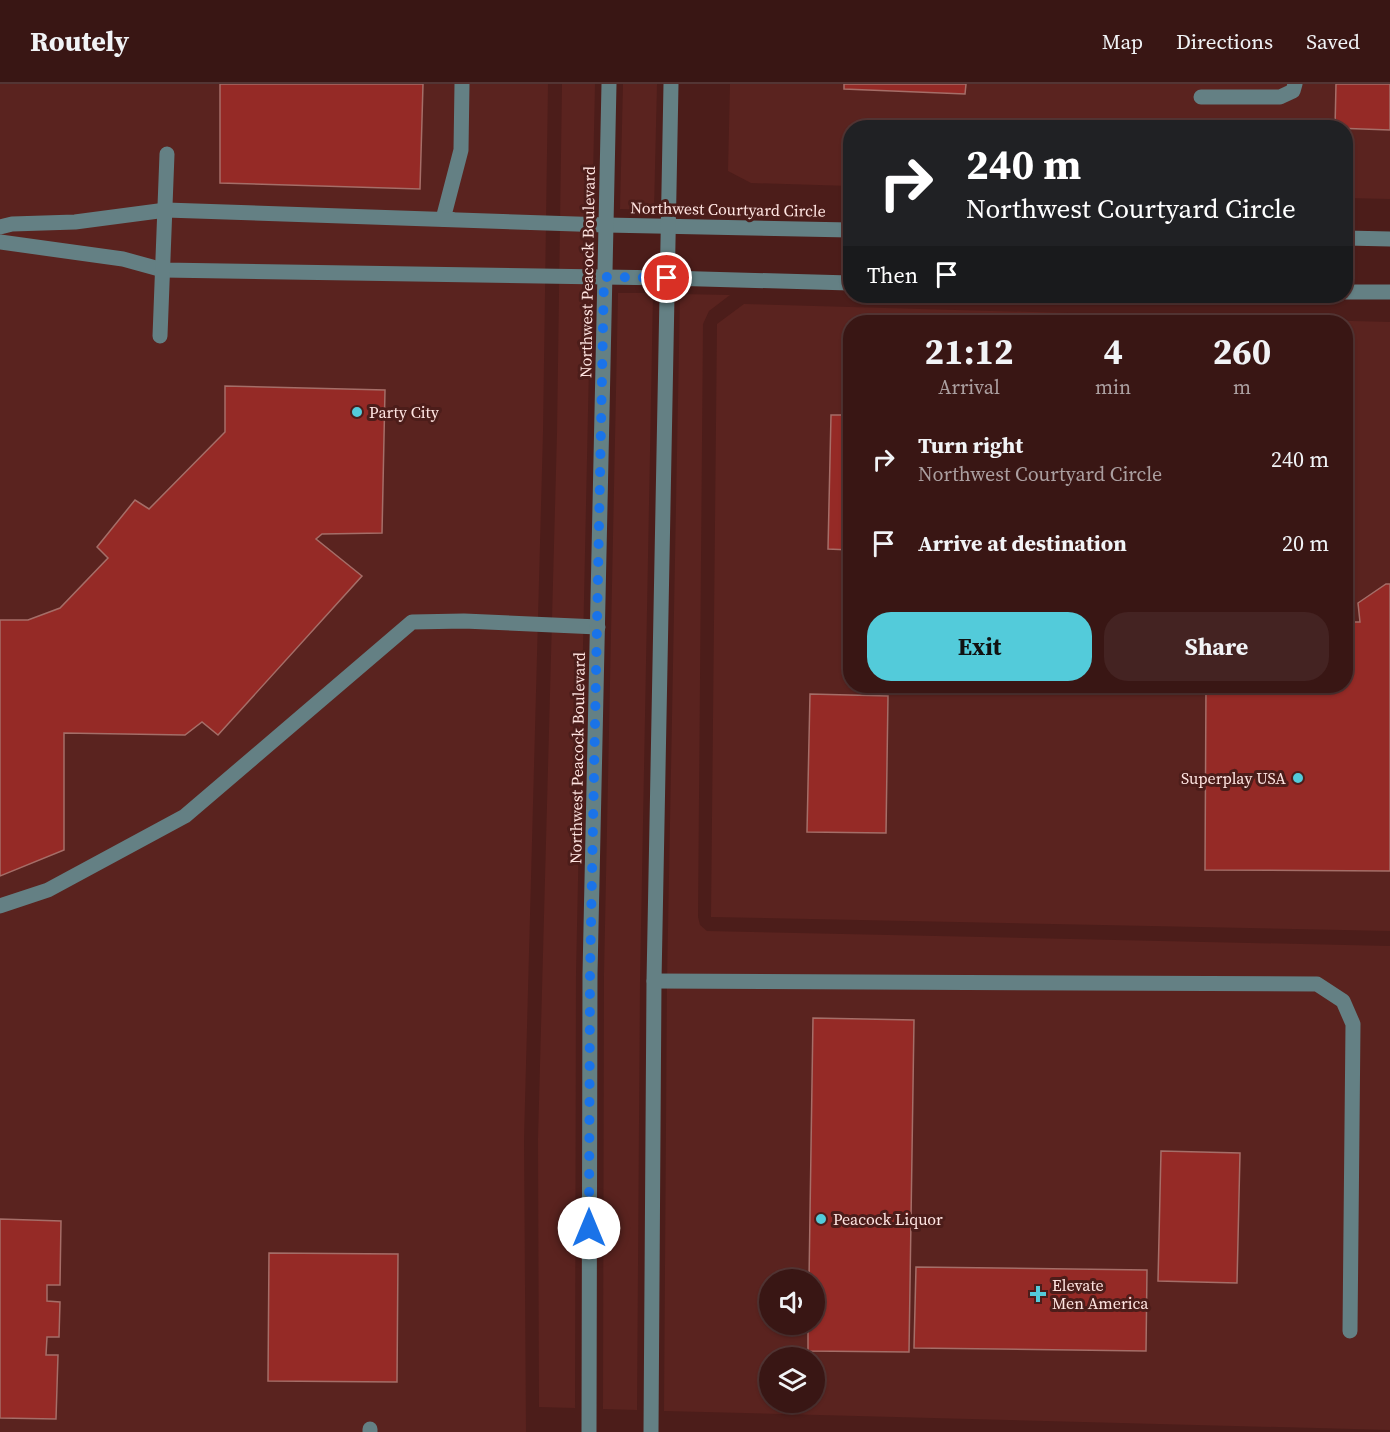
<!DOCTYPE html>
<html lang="en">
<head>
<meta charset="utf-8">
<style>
  body { margin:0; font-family:"Source Serif 4",serif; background:#442322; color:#f1f3f6; height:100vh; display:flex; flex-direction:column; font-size:22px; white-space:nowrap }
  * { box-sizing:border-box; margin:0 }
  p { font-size:20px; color:#ab9fa0 }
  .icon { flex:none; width:33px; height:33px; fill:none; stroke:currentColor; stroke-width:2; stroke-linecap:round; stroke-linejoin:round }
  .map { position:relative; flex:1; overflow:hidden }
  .drawer { position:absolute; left:843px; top:231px; width:510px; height:378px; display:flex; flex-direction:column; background:#391614; border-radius:24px; box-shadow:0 2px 4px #0004,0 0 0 2px #533534 }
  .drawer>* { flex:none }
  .banner { position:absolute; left:843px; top:36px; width:510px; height:183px; border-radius:24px; box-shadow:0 2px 4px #0004,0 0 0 2px #533534; background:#202124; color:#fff; overflow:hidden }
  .buttons { position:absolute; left:759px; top:1185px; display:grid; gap:12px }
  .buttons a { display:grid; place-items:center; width:66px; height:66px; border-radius:50%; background:#391614; box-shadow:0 2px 4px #0004,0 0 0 2px #533534; font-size:30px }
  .pin { position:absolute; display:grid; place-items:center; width:51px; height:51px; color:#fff; margin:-26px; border:3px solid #fff; border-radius:50%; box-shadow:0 2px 6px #0007 }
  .me { position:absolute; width:66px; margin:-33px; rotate:0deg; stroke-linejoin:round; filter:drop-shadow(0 0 4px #0008) }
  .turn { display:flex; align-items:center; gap:21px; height:126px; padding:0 24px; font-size:27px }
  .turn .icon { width:78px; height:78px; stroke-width:2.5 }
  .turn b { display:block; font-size:42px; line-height:51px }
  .then { display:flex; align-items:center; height:57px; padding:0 24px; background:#0003; gap:12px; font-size:22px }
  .eta { display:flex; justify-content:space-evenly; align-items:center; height:102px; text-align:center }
  .eta b { font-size:36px; font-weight:700; line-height:42px }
  .primary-button { display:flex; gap:12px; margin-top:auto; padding:12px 24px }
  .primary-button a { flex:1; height:69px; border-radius:24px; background:#53cbda; color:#111; font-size:24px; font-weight:700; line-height:69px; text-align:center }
  .primary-button a+a { background:#442322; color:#f1f3f6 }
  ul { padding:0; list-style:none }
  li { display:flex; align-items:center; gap:18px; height:84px; padding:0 24px }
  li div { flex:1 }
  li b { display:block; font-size:22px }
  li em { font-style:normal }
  header { display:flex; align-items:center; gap:36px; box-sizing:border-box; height:84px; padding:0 30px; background:#391614; border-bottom:2px solid #533534 }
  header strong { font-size:28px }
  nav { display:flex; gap:33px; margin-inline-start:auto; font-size:21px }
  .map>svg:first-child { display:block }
</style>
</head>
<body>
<header>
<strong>Routely</strong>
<nav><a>Map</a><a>Directions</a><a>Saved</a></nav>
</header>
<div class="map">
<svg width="1390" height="1348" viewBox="0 0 1390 1348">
  <rect width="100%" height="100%" fill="#4c1d1a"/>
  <g fill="#5a231f" fill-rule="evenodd">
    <path d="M 0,0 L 548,0 L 543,348 L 524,1055 L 526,1348 L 0,1348 Z"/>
    <path d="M 562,0 L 595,0 L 576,890 L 575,1324 L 539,1323 L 538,1055 L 557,349 Z"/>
    <path d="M 623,0 L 657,0 L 654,126 L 620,125 Z"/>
    <path d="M 730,0 L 1390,0 L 1390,115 L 1346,114 L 1346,44 L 850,44 L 850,102 L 751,99 L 728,87 Z"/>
    <path d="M 618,209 L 653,209 L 640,897 L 637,1326 L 603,1325 L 604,890 Z"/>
    <path d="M 680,210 L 730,211 L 709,227 L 703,240 L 698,833 L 700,841 L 707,847 L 1390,862 L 1390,1346 L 664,1327 L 667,897 ZM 770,1196 L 814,1196 L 814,1240 L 770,1240 ZM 770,1274 L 814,1274 L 814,1318 L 770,1318 Z"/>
    <path d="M 744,220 L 1390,238 L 1390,847 L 711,833 L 717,240 ZM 850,238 L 1346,238 L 1346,602 L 850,602 Z"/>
  </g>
  <g fill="#952a26" stroke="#a56e68" stroke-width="1.5">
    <path d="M 220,0 L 423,0 L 420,105 L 220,99 Z"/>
    <path d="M 844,0 L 966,0 L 965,10 L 844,5 Z"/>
    <path d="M 1336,0 L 1390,0 L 1390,46 L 1335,44 Z"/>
    <path d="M 225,302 L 385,306 L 382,449 L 322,450 L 316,455 L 362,492 L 218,651 L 202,638 L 185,651 L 64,649 L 64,766 L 0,792 L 0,536 L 28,536 L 60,524 L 108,474 L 97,463 L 135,416 L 149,425 L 225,348 Z"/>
    <path d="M 831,331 L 850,331 L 850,466 L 828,465 Z"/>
    <path d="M 1386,500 L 1390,500 L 1390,787 L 1205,786 L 1206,602 L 1346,602 L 1346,538 L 1360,538 L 1358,519 Z"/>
    <path d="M 810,610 L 888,612 L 886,749 L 807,748 Z"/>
    <path d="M 813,934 L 914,936 L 909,1268 L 808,1267 L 808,1240 L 814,1240 L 814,1196 L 809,1196 Z"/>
    <path d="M 1161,1067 L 1240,1069 L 1237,1199 L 1158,1197 Z"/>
    <path d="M 0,1135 L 61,1137 L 60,1201 L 47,1201 L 47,1217 L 60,1218 L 59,1253 L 47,1253 L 46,1271 L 58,1271 L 56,1335 L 0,1334 Z"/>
    <path d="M 269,1169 L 398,1170 L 397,1298 L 268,1297 Z"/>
    <path d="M 916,1183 L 1147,1186 L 1146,1267 L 914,1264 Z"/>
  </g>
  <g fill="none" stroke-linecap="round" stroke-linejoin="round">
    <g stroke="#648084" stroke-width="15">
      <path d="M 1201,13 L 1280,13 L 1293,7 L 1295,0"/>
      <path d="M 451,135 L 443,135 L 461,66 L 462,0"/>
      <path d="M 0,143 L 12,140 L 75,138 L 166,126 L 606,141 L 850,146"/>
      <path d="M 1346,154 L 1390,155"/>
      <path d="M 0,158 L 123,175 L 163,186 L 667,194 L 850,199"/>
      <path d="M 1346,208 L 1390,208"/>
      <path d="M 160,252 L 167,70"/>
      <path d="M 0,822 L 48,806 L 185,732 L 412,538 L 464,537 L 598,543"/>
      <path d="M 654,897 L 1317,900 L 1343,917 L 1353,940 L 1350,1247"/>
      <path d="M 370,1345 L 370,1348"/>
      <path d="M 589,1348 L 590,890 L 609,0"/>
      <path d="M 651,1348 L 654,897 L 671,0"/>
    </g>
  </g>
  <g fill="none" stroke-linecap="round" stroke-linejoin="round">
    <path stroke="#1a73e8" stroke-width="10" stroke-dasharray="0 18" d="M 589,1144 L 590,890 L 604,193 L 667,194"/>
  </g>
  <g fill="#53cbda" stroke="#4c1d1a" stroke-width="2">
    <circle cx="357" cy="328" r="6"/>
    <circle cx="1298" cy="694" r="6"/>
    <circle cx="821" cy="1135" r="6"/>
    <path d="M1035 1201h6v6h6v6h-6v6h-6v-6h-6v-6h6z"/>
  </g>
  <g text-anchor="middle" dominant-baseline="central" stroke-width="6" stroke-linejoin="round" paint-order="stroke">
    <g font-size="16" fill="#ffe5e2" stroke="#4c1d1a">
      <text transform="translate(728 125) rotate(1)">Northwest Courtyard Circle</text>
      <text transform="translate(587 188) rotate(-89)">Northwest Peacock Boulevard</text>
      <text transform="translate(577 674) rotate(-89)">Northwest Peacock Boulevard</text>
    </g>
    <g font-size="16" fill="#ffe5e2" stroke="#4c1d1a" text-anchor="start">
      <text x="369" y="328">Party City</text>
      <text x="1286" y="694" text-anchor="end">Superplay USA</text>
      <text x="833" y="1135">Peacock Liquor</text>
      <text x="1052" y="1201">Elevate<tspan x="1052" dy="18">Men America</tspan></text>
    </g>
  </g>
</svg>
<div class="buttons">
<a><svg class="icon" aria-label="sound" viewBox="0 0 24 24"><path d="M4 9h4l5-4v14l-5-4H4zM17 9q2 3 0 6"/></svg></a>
<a><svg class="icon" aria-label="layers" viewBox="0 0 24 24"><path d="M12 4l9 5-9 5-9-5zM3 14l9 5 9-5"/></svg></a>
</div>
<div class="pin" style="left:667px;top:194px;background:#d93025"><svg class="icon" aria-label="arrive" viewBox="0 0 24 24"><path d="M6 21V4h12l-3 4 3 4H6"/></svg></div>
<svg class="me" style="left:589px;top:1144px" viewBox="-20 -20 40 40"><circle r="19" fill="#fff"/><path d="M0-13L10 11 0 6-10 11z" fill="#1a73e8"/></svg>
<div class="banner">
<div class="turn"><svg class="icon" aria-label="right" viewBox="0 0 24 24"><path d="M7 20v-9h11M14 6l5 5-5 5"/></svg><div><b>240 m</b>Northwest Courtyard Circle</div></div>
<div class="then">Then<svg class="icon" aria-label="arrive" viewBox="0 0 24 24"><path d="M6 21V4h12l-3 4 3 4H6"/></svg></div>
</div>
<section class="drawer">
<div class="eta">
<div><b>21:12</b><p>Arrival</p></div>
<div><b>4</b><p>min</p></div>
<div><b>260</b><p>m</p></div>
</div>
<ul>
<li><svg class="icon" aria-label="right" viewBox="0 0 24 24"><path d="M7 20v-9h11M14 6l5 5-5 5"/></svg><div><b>Turn right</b><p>Northwest Courtyard Circle</p></div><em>240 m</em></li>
<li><svg class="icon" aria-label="arrive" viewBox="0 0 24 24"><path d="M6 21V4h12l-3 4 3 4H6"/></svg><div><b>Arrive at destination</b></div><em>20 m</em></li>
</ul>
<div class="primary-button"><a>Exit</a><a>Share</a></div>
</section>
</div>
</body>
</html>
